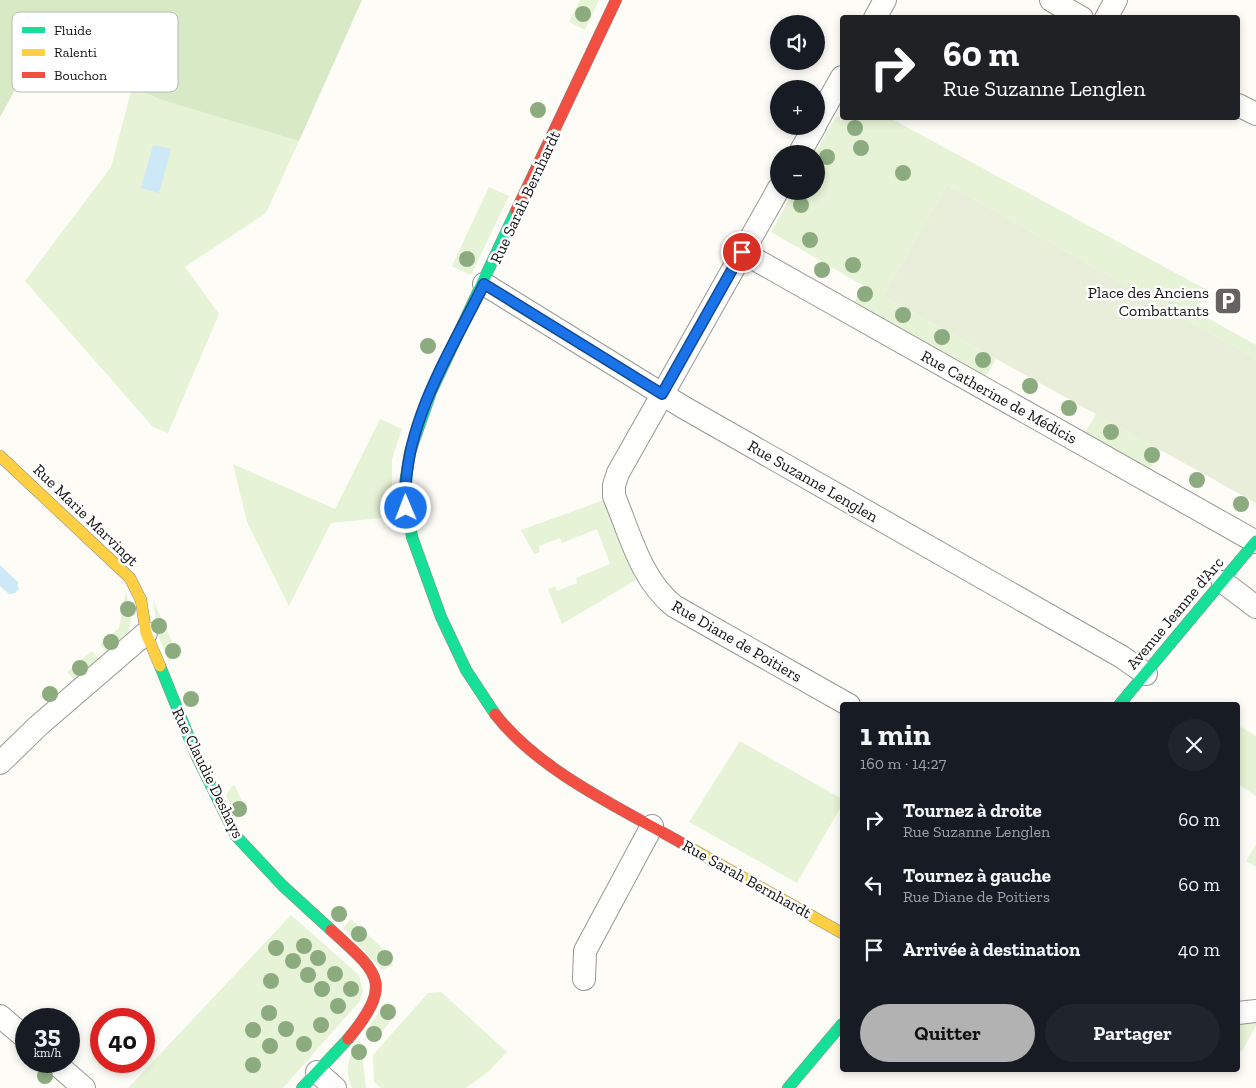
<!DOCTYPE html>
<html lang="fr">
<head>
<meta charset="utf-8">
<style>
  body { margin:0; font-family:"Zilla Slab",serif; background:#20242c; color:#f1f3f6; height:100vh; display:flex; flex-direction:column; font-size:19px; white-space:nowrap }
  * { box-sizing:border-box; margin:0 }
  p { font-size:16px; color:#9ea1a6 }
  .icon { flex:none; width:28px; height:28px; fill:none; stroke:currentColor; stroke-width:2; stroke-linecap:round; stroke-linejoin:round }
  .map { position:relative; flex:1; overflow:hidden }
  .details { position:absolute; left:840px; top:702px; width:400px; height:370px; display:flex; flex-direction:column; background:#171b24; border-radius:5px; box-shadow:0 2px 8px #0003 }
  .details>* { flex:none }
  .guide { position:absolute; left:840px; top:15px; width:400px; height:105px; border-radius:5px; box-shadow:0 2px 8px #0003; background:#202124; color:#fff; overflow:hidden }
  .fabs { position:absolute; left:770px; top:15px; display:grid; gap:10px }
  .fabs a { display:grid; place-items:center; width:55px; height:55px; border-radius:50%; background:#171b24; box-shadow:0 2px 8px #0003; font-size:25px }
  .speed { position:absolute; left:15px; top:1008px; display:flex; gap:10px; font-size:25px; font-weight:700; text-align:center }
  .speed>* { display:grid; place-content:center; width:65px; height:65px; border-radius:50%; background:#171b24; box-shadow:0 2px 8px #0003; line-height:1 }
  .speed small { font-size:12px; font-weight:400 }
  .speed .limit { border:8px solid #d22; background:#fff; color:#111 }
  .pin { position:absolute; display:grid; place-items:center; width:42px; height:42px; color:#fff; margin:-21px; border:2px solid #fff; border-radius:50%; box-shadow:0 1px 5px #0007 }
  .me { position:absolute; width:55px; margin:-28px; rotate:359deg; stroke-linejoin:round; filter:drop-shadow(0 0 4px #0008) }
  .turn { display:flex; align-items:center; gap:18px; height:105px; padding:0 20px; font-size:22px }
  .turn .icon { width:65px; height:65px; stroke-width:2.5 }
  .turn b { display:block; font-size:35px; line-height:42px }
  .round { display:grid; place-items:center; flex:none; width:52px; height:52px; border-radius:26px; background:#20242c }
  .overview { display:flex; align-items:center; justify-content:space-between; height:85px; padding:0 20px }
  h1 { font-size:30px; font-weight:700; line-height:38px }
  .primary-button { display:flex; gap:10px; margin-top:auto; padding:10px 20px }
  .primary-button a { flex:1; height:58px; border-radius:30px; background:#b2b2b3; color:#111; font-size:20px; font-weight:700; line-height:58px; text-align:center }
  .primary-button a+a { background:#20242c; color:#f1f3f6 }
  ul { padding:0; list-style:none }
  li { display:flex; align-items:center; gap:15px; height:65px; padding:0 20px }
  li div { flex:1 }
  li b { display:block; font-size:19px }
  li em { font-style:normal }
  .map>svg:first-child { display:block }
</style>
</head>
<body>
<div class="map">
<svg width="1256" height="1088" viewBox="0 0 1256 1088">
  <rect width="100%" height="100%" fill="#fdfcf7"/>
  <g fill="#e7f3d7">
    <path d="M 580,0 L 599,0 L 585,30 L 569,22 Z"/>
    <path d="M 132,88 L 165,101 L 299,141 L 266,213 L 185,267 L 219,314 L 168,433 L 153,427 L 25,281 L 111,167 Z"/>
    <path d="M 842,113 L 842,118 L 890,118 L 1207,290 L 1195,311 L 1256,345 L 1256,359 L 947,184 L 883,296 L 996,359 L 985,378 L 853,305 L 864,286 L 771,232 L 794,191 L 816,191 L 815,154 L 836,116 L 840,118 Z"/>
    <path d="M 489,187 L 509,196 L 471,275 L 452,266 Z"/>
    <path d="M 1096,414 L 1161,450 L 1149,471 L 1084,434 Z"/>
    <path d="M 380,419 L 402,429 L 392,459 L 392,517 L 331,523 L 289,606 L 247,522 L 233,464 L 335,509 Z"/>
    <path d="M 604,500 L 636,580 L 562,624 L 548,589 L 555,586 L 557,591 L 577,583 L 576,578 L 610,564 L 597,529 L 562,543 L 560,538 L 539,546 L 540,552 L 534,554 L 521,530 Z"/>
    <path d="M 126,591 C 133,628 137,626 107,652 L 100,644 L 119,628 Z"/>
    <path d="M 153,599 L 178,656 L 169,661 L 157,633 Z"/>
    <path d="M 92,651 L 99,659 L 74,680 L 67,672 Z"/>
    <path d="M 1241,727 L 1256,736 L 1256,796 L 1238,784 L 1238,733 Z"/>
    <path d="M 740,741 L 842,799 L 842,805 L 797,883 L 689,822 Z"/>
    <path d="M 232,786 L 235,786 L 247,813 L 236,819 L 226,795 Z"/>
    <path d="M 1256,845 L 1256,867 L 1246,861 Z"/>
    <path d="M 291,915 L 359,975 L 363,991 L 360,1001 L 283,1088 L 128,1088 Z"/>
    <path d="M 351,919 L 381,947 L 393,965 L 382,970 L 343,928 Z"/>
    <path d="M 441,992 L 507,1052 L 488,1072 L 466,1088 L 381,1088 L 374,1082 L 373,1055 L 428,993 Z"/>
    <path d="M 385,1003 L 396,1007 C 392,1022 383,1031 373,1042 L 364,1034 Z"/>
    <path d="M 1256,1022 L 1256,1026 L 1242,1051 L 1238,1052 L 1238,1025 Z"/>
    <path d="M 358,1040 L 367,1049 L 362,1054 L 366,1088 L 352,1088 C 344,1069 349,1057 358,1040 Z"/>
  </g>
  <path fill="#d8eac5" d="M 0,0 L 362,0 L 299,141 L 165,101 L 37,50 L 0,117 Z"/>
  <path fill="#e9eedb" d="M 947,184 L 1256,359 L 1256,503 L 883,296 Z"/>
  <g fill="#cde8f7">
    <path d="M 153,145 L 171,149 L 159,193 L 141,188 Z"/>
    <path d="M 0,565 L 19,583 L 17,585 L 19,589 L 15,593 L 9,594 L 0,586 Z"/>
  </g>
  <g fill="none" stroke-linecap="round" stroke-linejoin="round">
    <g stroke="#979795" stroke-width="24">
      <g id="street">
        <path d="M 1051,0 L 1082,18"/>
        <path d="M 875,18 L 885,0"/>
        <path d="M 1106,18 L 1116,0"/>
        <path d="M 1238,105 L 1256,114"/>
        <path d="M 816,123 L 842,77"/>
        <path d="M 799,154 L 815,126"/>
        <path d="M 779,188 L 618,473 L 614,485 L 614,496 C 630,534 641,580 674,606 L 849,705"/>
        <path d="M 742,252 L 1256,542"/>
        <path d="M 484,284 L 683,407 L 1122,657 L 1146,674"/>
        <path d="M 1223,582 L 1256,607"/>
        <path d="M 0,763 L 38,726 L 146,633"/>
        <path d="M 584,979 L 585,951 L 652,826"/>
        <path d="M 1238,1013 L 1256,1011"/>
        <path d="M 0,1016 L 26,1038"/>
        <path d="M 53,1061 L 84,1088"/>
        <path d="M 317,1072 L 335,1088"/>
      </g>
    </g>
    <g stroke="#8e8d8b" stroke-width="12">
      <g id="fast">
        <path d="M 160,666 L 197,757 L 236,836 L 283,886 L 331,930"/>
        <path d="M 1119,705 L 1256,541"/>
        <path d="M 495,714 L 466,670 L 441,617 L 412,537 L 404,490 L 410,452 L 431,392 L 516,211"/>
        <path d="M 302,1088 L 348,1039"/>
        <path d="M 788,1088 L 842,1024"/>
      </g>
    </g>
    <g stroke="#8e8d8b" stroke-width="12">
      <g id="slow">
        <path d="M 0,456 L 130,578 L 141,600 L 146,633 L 160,666"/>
        <path d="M 685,845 L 842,933"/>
      </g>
    </g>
    <g stroke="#8e8d8b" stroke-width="12">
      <g id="jam">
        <path d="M 516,211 L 616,0"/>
        <path d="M 495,714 C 540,772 622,809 685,845"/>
        <path d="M 331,930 C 378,973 395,982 348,1039"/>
      </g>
    </g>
    <use href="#street" stroke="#fffffe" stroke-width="22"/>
    <use href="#fast" stroke="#16e098" stroke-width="11"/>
    <use href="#slow" stroke="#ffcf43" stroke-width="11"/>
    <use href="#jam" stroke="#f24e42" stroke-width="11"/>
  </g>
  <g fill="#8cac80">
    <circle cx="583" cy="14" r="8"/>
    <circle cx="538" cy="110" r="8"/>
    <circle cx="855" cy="128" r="8"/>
    <circle cx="861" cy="148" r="8"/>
    <circle cx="827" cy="157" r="8"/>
    <circle cx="903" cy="173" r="8"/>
    <circle cx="801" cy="205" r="8"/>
    <circle cx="810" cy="240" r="8"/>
    <circle cx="467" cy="259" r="8"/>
    <circle cx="853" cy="265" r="8"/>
    <circle cx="822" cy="270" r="8"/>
    <circle cx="865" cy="294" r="8"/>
    <circle cx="903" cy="315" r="8"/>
    <circle cx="942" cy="337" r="8"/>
    <circle cx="428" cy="346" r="8"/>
    <circle cx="983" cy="360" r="8"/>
    <circle cx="1030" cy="386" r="8"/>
    <circle cx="1069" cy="408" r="8"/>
    <circle cx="1111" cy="432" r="8"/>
    <circle cx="1152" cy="455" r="8"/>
    <circle cx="1197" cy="480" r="8"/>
    <circle cx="1241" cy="504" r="8"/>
    <circle cx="128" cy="609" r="8"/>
    <circle cx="159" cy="626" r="8"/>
    <circle cx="111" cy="642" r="8"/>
    <circle cx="173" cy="651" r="8"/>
    <circle cx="80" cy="668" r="8"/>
    <circle cx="50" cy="694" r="8"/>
    <circle cx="191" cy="699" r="8"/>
    <circle cx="239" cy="809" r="8"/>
    <circle cx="339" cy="914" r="8"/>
    <circle cx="359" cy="934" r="8"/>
    <circle cx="304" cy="946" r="8"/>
    <circle cx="276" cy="948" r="8"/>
    <circle cx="318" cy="958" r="8"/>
    <circle cx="385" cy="958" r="8"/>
    <circle cx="293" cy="961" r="8"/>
    <circle cx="335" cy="974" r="8"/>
    <circle cx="308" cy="975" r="8"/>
    <circle cx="271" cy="981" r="8"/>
    <circle cx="322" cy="989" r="8"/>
    <circle cx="351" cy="989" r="8"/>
    <circle cx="338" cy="1006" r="8"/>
    <circle cx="388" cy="1012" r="8"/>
    <circle cx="269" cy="1013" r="8"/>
    <circle cx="321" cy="1025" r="8"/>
    <circle cx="286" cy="1029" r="8"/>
    <circle cx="253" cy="1030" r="8"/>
    <circle cx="374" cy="1034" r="8"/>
    <circle cx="304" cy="1044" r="8"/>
    <circle cx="270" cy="1046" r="8"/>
    <circle cx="359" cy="1052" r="8"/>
    <circle cx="253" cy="1065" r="8"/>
    <circle cx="45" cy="1076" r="8"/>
  </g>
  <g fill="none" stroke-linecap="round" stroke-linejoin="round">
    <g stroke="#114b97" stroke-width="12">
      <path id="route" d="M 406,508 C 400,429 450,353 484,284 L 662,394 L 742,252"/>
    </g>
    <use href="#route" stroke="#1a73e8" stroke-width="9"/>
  </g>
  <defs>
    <g id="parking-square" transform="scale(1.4375)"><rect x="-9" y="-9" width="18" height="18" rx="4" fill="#646362" stroke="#fff"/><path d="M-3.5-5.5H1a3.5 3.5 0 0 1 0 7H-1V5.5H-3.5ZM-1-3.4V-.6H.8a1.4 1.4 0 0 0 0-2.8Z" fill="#fff"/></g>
  </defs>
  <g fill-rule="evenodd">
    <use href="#parking-square" x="1228" y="301"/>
  </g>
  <g text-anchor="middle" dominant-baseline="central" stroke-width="5" stroke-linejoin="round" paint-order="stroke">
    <g font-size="16" fill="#111" stroke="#fff">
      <text transform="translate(525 197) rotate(-65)">Rue Sarah Bernhardt</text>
      <text transform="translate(999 397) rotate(29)">Rue Catherine de Médicis</text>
      <text transform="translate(813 481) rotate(30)">Rue Suzanne Lenglen</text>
      <text transform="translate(86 515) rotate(44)">Rue Marie Marvingt</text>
      <text transform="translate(1175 613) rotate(-50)">Avenue Jeanne d'Arc</text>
      <text transform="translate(737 641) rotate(30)">Rue Diane de Poitiers</text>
      <text transform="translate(208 773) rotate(64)">Rue Claudie Deshays</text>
      <text transform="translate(747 879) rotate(29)">Rue Sarah Bernhardt</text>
    </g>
    <g font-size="16" fill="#111" stroke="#fff" text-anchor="end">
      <text x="1209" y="292">Place des Anciens<tspan x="1209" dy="18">Combattants</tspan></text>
    </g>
  </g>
  <rect x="12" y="12" width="166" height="80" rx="8" fill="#fff" stroke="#b8b8b8" stroke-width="1"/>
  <rect x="22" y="27" width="23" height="6" fill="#16e098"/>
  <rect x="22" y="49" width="23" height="7" fill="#ffcf43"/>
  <rect x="22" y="72" width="23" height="6" fill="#f24e42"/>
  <g font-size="14" fill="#111">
    <text x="54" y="35">Fluide</text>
    <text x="54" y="57">Ralenti</text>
    <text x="54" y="80">Bouchon</text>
  </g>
</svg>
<div class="fabs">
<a><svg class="icon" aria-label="sound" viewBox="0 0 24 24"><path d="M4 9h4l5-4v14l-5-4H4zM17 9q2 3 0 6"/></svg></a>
<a>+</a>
<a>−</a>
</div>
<div class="speed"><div>35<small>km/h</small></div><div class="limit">40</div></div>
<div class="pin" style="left:742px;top:252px;background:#d93025"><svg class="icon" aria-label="arrive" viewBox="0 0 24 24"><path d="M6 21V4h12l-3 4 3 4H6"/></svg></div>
<svg class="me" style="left:406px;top:508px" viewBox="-20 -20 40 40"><circle r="17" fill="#1a73e8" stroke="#fff" stroke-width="3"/><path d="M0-11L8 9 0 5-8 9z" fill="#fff"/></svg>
<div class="guide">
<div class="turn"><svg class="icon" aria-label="right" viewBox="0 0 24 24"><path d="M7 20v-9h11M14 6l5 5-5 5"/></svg><div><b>60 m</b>Rue Suzanne Lenglen</div></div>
</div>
<section class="details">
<div class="overview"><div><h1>1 min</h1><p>160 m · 14:27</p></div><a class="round"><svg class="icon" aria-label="close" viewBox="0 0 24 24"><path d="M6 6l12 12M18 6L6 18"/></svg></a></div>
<ul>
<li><svg class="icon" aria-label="right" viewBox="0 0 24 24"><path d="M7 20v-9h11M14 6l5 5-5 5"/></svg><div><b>Tournez à droite</b><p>Rue Suzanne Lenglen</p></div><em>60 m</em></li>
<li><svg class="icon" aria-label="left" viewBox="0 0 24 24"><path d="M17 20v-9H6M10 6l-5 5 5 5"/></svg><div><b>Tournez à gauche</b><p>Rue Diane de Poitiers</p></div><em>60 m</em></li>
<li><svg class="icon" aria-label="arrive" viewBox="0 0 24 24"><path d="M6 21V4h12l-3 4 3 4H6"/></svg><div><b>Arrivée à destination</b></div><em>40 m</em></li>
</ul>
<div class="primary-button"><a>Quitter</a><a>Partager</a></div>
</section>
</div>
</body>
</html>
